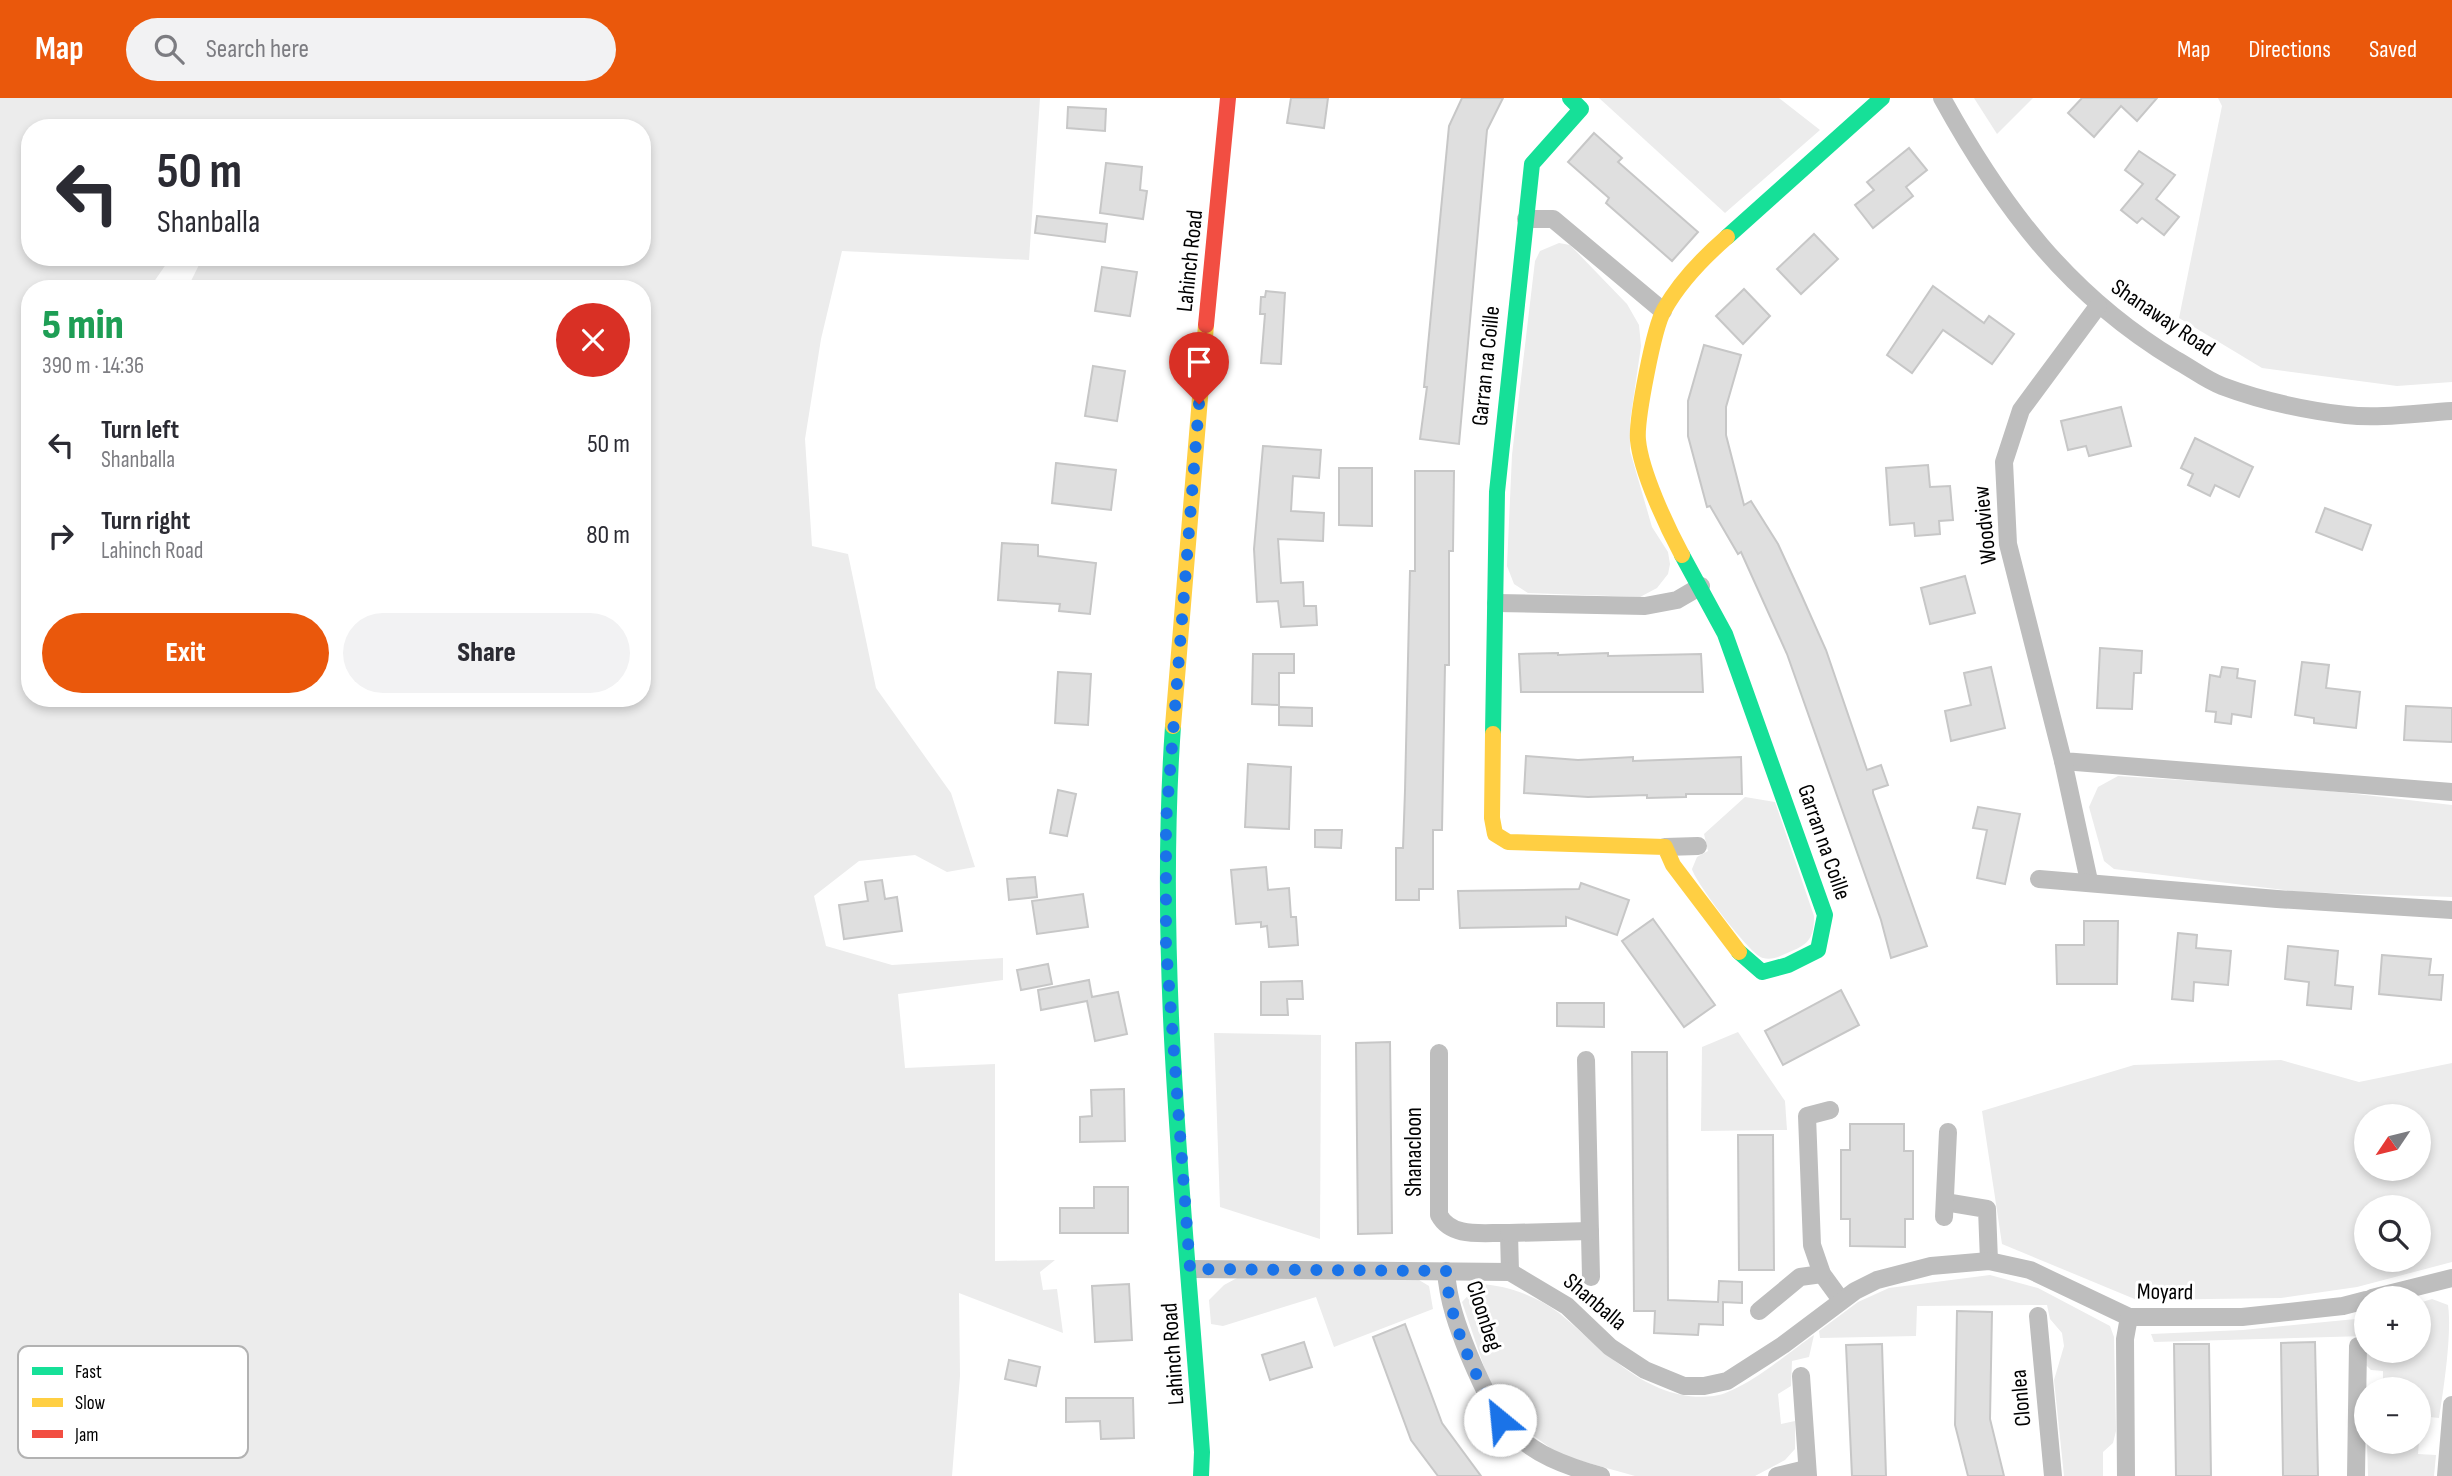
<!DOCTYPE html>
<html lang="en">
<head>
<meta charset="utf-8">
<style>
  body { margin:0; font-family:"Sofia Sans Condensed",sans-serif; background:#f2f2f3; color:#2b2b33; height:100vh; display:flex; flex-direction:column; font-size:26px; white-space:nowrap }
  * { box-sizing:border-box; margin:0 }
  p { font-size:23px; color:#7c7c81 }
  .icon { flex:none; width:38px; height:38px; fill:none; stroke:currentColor; stroke-width:2; stroke-linecap:round; stroke-linejoin:round }
  .map { position:relative; flex:1; overflow:hidden }
  .drawer { position:absolute; left:21px; top:182px; width:630px; height:427px; display:flex; flex-direction:column; background:#fff; border-radius:28px; box-shadow:0 4px 10px #0003 }
  .drawer>* { flex:none }
  .guide { position:absolute; left:21px; top:21px; width:630px; height:147px; border-radius:28px; box-shadow:0 4px 10px #0003; background:#fff; color:#2b2b33; overflow:hidden }
  .needle { width:46px; rotate:235deg }
  .tools { position:absolute; left:2354px; top:1006px; display:grid; gap:14px }
  .tools a { display:grid; place-items:center; width:77px; height:77px; border-radius:50%; background:#fff; box-shadow:0 4px 10px #0003; font-size:35px }
  .pin { position:absolute; display:grid; place-items:center; width:60px; height:60px; color:#fff; margin:-72px -30px; border-radius:50% 50% 50% 0; rotate:-45deg; box-shadow:0 0 7px #0007 }
  .pin .icon { rotate:45deg }
  .me { position:absolute; width:77px; margin:-38px; rotate:332deg; stroke-linejoin:round; filter:drop-shadow(0 0 5px #0008) }
  .turn { display:flex; align-items:center; gap:24px; height:147px; padding:0 21px; font-size:32px }
  .turn .icon { width:91px; height:91px; stroke-width:2.5 }
  .turn b { display:block; font-size:49px; line-height:60px }
  .round { display:grid; place-items:center; flex:none; width:74px; height:74px; border-radius:37px; background:#f2f2f3 }
  .overview { display:flex; align-items:center; justify-content:space-between; height:119px; padding:0 21px }
  h1 { font-size:42px; font-weight:800; line-height:52px; color:#1e9e55 }
  .button { display:flex; gap:14px; margin-top:auto; padding:14px 21px }
  .button a { flex:1; height:80px; border-radius:42px; background:#ea580c; color:#fff; font-size:28px; font-weight:800; line-height:80px; text-align:center }
  .button a+a { background:#f2f2f3; color:#2b2b33 }
  ul { padding:0; list-style:none }
  li { display:flex; align-items:center; gap:21px; height:91px; padding:0 21px }
  li div { flex:1 }
  li b { display:block; font-size:26px }
  li em { font-style:normal }
  header { display:flex; align-items:center; gap:42px; box-sizing:border-box; height:98px; padding:0 35px; background:#ea580c; color:#fff }
  header strong { font-size:33px }
  nav { display:flex; gap:38px; margin-inline-start:auto; font-size:24px }
  .search { width:490px; height:63px; background:#f2f2f3; display:flex; align-items:center; gap:18px; box-sizing:border-box; padding:0 24px; border-radius:38px; color:#7c7c81; font-size:26px }
  .map>svg:first-child { display:block }
</style>
</head>
<body>
<header>
<strong>Map</strong>
<div class="search"><svg class="icon" aria-label="search" viewBox="0 0 24 24"><circle cx="10" cy="10" r="6"/><path d="M15 15l6 6"/></svg>Search here</div>
<nav><a>Map</a><a>Directions</a><a>Saved</a></nav>
</header>
<div class="map">
<svg width="2452" height="1378" viewBox="0 0 2452 1378">
  <rect width="100%" height="100%" fill="#fff"/>
  <g fill="#ececec" fill-rule="evenodd">
    <path d="M 0,0 L 1040,0 L 1029,162 L 842,153 L 821,241 L 805,341 L 812,448 L 848,456 L 876,590 L 951,695 L 975,769 L 947,774 L 915,757 L 859,763 L 814,798 L 826,848 L 892,867 L 1003,860 L 1003,882 L 898,896 L 905,970 L 995,966 L 995,1163 L 1055,1162 L 1040,1174 L 1043,1192 L 1057,1191 L 1063,1235 L 959,1195 L 960,1278 L 952,1378 L 0,1378 ZM 30,30 L 642,30 L 642,159 L 203,159 L 187,191 L 642,191 L 642,600 L 30,600 L 30,191 L 149,191 L 171,159 L 30,159 Z"/>
    <path d="M 1599,0 L 1779,0 L 1820,32 L 1725,115 Z"/>
    <path d="M 1974,0 L 2033,0 L 1997,36 Z"/>
    <path d="M 2218,0 L 2452,0 L 2452,284 L 2397,288 L 2262,270 L 2179,220 L 2222,8 Z"/>
    <path d="M 1559,145 L 1570,147 L 1627,206 L 1639,227 L 1641,248 L 1630,324 L 1630,353 L 1652,429 L 1668,454 L 1670,466 L 1668,476 L 1657,490 L 1640,499 L 1528,495 L 1514,486 L 1507,468 L 1512,357 L 1535,163 L 1540,153 Z"/>
    <path d="M 2118,678 L 2304,690 L 2452,707 L 2452,799 L 2301,794 L 2114,771 L 2104,763 L 2089,709 L 2098,689 Z"/>
    <path d="M 1745,699 L 1775,704 L 1814,818 C 1814,836 1811,845 1794,852 C 1784,856 1774,863 1763,860 C 1751,858 1695,784 1692,771 L 1697,759 L 1708,753 L 1704,736 Z"/>
    <path d="M 1738,934 L 1785,1003 L 1787,1032 L 1701,1033 L 1702,949 Z"/>
    <path d="M 1214,935 L 1321,937 L 1320,1141 L 1220,1109 Z"/>
    <path d="M 2281,962 L 2359,984 L 2452,965 L 2452,1164 L 2357,1189 L 2281,1200 L 2137,1202 L 2002,1146 L 1982,1013 L 2134,967 ZM 2366,1018 L 2418,1018 L 2418,1071 L 2366,1071 ZM 2366,1110 L 2418,1110 L 2418,1162 L 2366,1162 Z"/>
    <path d="M 1990,1177 L 2038,1190 L 2110,1228 L 2114,1239 L 2116,1333 L 2113,1345 L 2103,1354 L 2103,1378 L 2064,1378 L 2054,1282 L 2064,1248 L 2062,1235 L 2050,1221 L 2047,1207 L 1917,1208 L 1916,1238 L 1820,1240 L 1819,1233 L 1858,1204 L 1889,1190 Z"/>
    <path d="M 1237,1180 L 1419,1182 L 1429,1188 L 1433,1211 L 1334,1249 L 1316,1199 L 1223,1228 L 1211,1226 L 1209,1202 L 1224,1187 Z"/>
    <path d="M 1479,1186 C 1506,1187 1537,1198 1559,1215 C 1603,1251 1649,1306 1714,1298 C 1743,1294 1789,1254 1814,1237 L 1809,1259 L 1792,1263 L 1791,1288 L 1778,1296 L 1781,1326 L 1795,1323 L 1795,1351 L 1785,1362 L 1755,1378 L 1635,1378 L 1560,1357 L 1512,1322 L 1494,1298 L 1462,1204 Z"/>
    <path d="M 2432,1201 L 2448,1207 C 2452,1235 2444,1289 2439,1320 L 2421,1318 L 2418,1356 L 2436,1357 L 2434,1378 L 2368,1378 L 2367,1344 L 2418,1344 L 2418,1292 L 2383,1291 L 2383,1273 L 2371,1272 L 2366,1267 L 2367,1253 L 2418,1253 L 2419,1205 Z"/>
    <path d="M 2366,1220 L 2366,1238 L 2154,1244 L 2151,1236 L 2243,1232 Z"/>
  </g>
  <g fill="#dfdfdf" stroke="#c7c7c7" stroke-width="2">
    <path d="M 1291,0 L 1328,0 L 1324,30 L 1287,25 Z"/>
    <path d="M 1462,0 L 1503,0 L 1487,32 L 1459,346 L 1420,341 L 1427,289 L 1424,289 L 1449,28 Z"/>
    <path d="M 2082,0 L 2157,0 L 2137,23 L 2121,8 L 2094,39 L 2068,15 Z"/>
    <path d="M 1068,9 L 1106,11 L 1105,33 L 1067,30 Z"/>
    <path d="M 1594,35 L 1622,60 L 1618,64 L 1698,134 L 1672,163 L 1606,105 L 1609,100 L 1568,64 Z"/>
    <path d="M 1909,50 L 1927,72 L 1906,89 L 1913,98 L 1873,130 L 1855,107 L 1874,92 L 1867,84 Z"/>
    <path d="M 2139,53 L 2175,77 L 2156,101 L 2179,119 L 2164,137 L 2142,120 L 2137,125 L 2121,112 L 2143,86 L 2125,72 Z"/>
    <path d="M 1106,65 L 1142,69 L 1140,92 L 1147,93 L 1143,121 L 1100,115 Z"/>
    <path d="M 1037,118 L 1107,126 L 1105,144 L 1035,135 Z"/>
    <path d="M 1814,136 L 1838,161 L 1801,196 L 1777,171 Z"/>
    <path d="M 1102,169 L 1137,174 L 1130,218 L 1095,213 Z"/>
    <path d="M 1933,188 L 1984,225 L 1989,218 L 2014,236 L 1992,266 L 1943,232 L 1912,275 L 1887,257 Z"/>
    <path d="M 1744,191 L 1770,218 L 1743,246 L 1716,218 Z"/>
    <path d="M 1266,193 L 1285,195 L 1281,266 L 1261,265 L 1265,216 L 1260,216 L 1261,199 L 1265,199 Z"/>
    <path d="M 1704,247 L 1741,257 L 1726,309 L 1726,337 L 1744,407 L 1751,403 L 1778,446 L 1801,496 L 1826,552 L 1867,672 L 1881,667 L 1888,687 L 1873,692 L 1873,695 L 1927,848 L 1891,860 L 1881,822 L 1787,556 L 1741,454 L 1738,456 L 1710,408 L 1707,409 L 1688,338 L 1688,303 Z"/>
    <path d="M 1093,268 L 1125,273 L 1117,323 L 1085,318 Z"/>
    <path d="M 2121,309 L 2131,348 L 2089,358 L 2086,348 L 2068,352 L 2061,323 Z"/>
    <path d="M 2195,340 L 2253,369 L 2239,399 L 2215,387 L 2210,398 L 2188,387 L 2193,376 L 2181,370 Z"/>
    <path d="M 1263,348 L 1321,352 L 1319,380 L 1293,378 L 1291,413 L 1324,415 L 1323,443 L 1278,441 L 1281,485 L 1303,484 L 1304,508 L 1316,508 L 1317,527 L 1281,529 L 1278,503 L 1257,504 L 1254,451 Z"/>
    <path d="M 1056,365 L 1116,372 L 1111,412 L 1052,405 Z"/>
    <path d="M 1928,367 L 1930,389 L 1950,388 L 1953,422 L 1939,423 L 1940,436 L 1915,438 L 1914,425 L 1890,427 L 1886,370 Z"/>
    <path d="M 1339,370 L 1372,370 L 1372,428 L 1339,427 Z"/>
    <path d="M 1415,373 L 1454,373 L 1453,453 L 1449,453 L 1449,567 L 1445,567 L 1442,732 L 1433,732 L 1433,791 L 1419,791 L 1419,802 L 1396,802 L 1396,750 L 1403,750 L 1405,693 L 1410,473 L 1415,473 Z"/>
    <path d="M 2325,410 L 2371,427 L 2362,452 L 2316,434 Z"/>
    <path d="M 1002,445 L 1038,447 L 1038,458 L 1096,465 L 1090,516 L 1059,513 L 1060,506 L 998,502 Z"/>
    <path d="M 1965,478 L 1975,515 L 1930,526 L 1921,490 Z"/>
    <path d="M 2100,550 L 2142,553 L 2141,575 L 2134,575 L 2132,611 L 2097,610 Z"/>
    <path d="M 1558,555 L 1558,557 L 1608,555 L 1608,558 L 1701,556 L 1703,594 L 1521,594 L 1519,556 Z"/>
    <path d="M 1253,556 L 1294,556 L 1294,575 L 1279,575 L 1279,607 L 1252,606 Z"/>
    <path d="M 2302,564 L 2329,567 L 2326,590 L 2360,594 L 2356,630 L 2314,625 L 2314,620 L 2295,617 Z"/>
    <path d="M 1991,569 L 2005,630 L 1951,643 L 1945,613 L 1971,607 L 1964,575 Z"/>
    <path d="M 2222,569 L 2238,571 L 2237,580 L 2255,583 L 2251,619 L 2232,616 L 2231,626 L 2215,624 L 2216,614 L 2206,613 L 2210,577 L 2220,579 Z"/>
    <path d="M 1058,574 L 1091,576 L 1088,627 L 1055,625 Z"/>
    <path d="M 2406,608 L 2452,610 L 2452,644 L 2404,642 Z"/>
    <path d="M 1279,609 L 1312,610 L 1312,628 L 1279,627 Z"/>
    <path d="M 1526,658 L 1578,662 L 1633,659 L 1633,663 L 1741,659 L 1742,696 L 1686,696 L 1686,699 L 1647,700 L 1647,697 L 1588,699 L 1524,695 Z"/>
    <path d="M 1248,666 L 1291,669 L 1289,731 L 1245,729 Z"/>
    <path d="M 1058,692 L 1076,696 L 1067,738 L 1050,735 Z"/>
    <path d="M 1978,709 L 2020,716 L 2005,786 L 1977,780 L 1987,732 L 1973,730 Z"/>
    <path d="M 1315,732 L 1342,732 L 1341,750 L 1315,749 Z"/>
    <path d="M 1266,769 L 1268,792 L 1289,790 L 1291,819 L 1296,819 L 1298,847 L 1269,849 L 1267,828 L 1261,829 L 1261,824 L 1236,826 L 1231,772 Z"/>
    <path d="M 1035,779 L 1037,799 L 1009,802 L 1007,781 Z"/>
    <path d="M 882,782 L 885,801 L 897,799 L 902,833 L 844,841 L 839,807 L 868,803 L 865,784 Z"/>
    <path d="M 1581,785 L 1629,802 L 1617,837 L 1566,819 L 1566,828 L 1460,830 L 1458,793 L 1579,791 Z"/>
    <path d="M 1083,796 L 1088,829 L 1037,836 L 1032,803 Z"/>
    <path d="M 1653,821 L 1715,907 L 1684,929 L 1622,843 Z"/>
    <path d="M 2084,823 L 2118,823 L 2117,886 L 2057,886 L 2056,847 L 2084,847 Z"/>
    <path d="M 2178,835 L 2197,837 L 2196,850 L 2231,853 L 2228,887 L 2194,884 L 2193,903 L 2172,901 Z"/>
    <path d="M 2288,848 L 2338,853 L 2335,887 L 2353,889 L 2351,911 L 2307,907 L 2309,884 L 2285,881 Z"/>
    <path d="M 2382,857 L 2431,861 L 2429,877 L 2443,877 L 2441,902 L 2379,896 Z"/>
    <path d="M 1048,866 L 1052,886 L 1021,892 L 1017,872 Z"/>
    <path d="M 1089,882 L 1092,899 L 1118,894 L 1127,936 L 1095,943 L 1087,903 L 1041,912 L 1038,892 Z"/>
    <path d="M 1302,883 L 1303,901 L 1287,901 L 1288,917 L 1261,917 L 1261,884 Z"/>
    <path d="M 1841,892 L 1859,927 L 1783,967 L 1765,933 Z"/>
    <path d="M 1557,905 L 1604,905 L 1604,929 L 1557,928 Z"/>
    <path d="M 1390,944 L 1392,1135 L 1358,1136 L 1356,945 Z"/>
    <path d="M 1632,954 L 1667,954 L 1668,1202 L 1718,1204 L 1719,1183 L 1742,1184 L 1742,1205 L 1723,1204 L 1723,1227 L 1699,1226 L 1698,1237 L 1654,1235 L 1655,1213 L 1634,1213 Z"/>
    <path d="M 1124,991 L 1125,1043 L 1080,1044 L 1080,1019 L 1092,1018 L 1091,992 Z"/>
    <path d="M 1850,1026 L 1904,1026 L 1904,1053 L 1913,1053 L 1913,1121 L 1905,1121 L 1905,1149 L 1850,1148 L 1850,1121 L 1841,1121 L 1841,1052 L 1850,1052 Z"/>
    <path d="M 1738,1037 L 1773,1037 L 1774,1172 L 1739,1172 Z"/>
    <path d="M 1094,1089 L 1128,1089 L 1128,1135 L 1060,1135 L 1060,1110 L 1094,1110 Z"/>
    <path d="M 1129,1186 L 1132,1242 L 1095,1244 L 1092,1188 Z"/>
    <path d="M 1957,1213 L 1992,1214 L 1990,1321 L 2004,1378 L 1968,1378 L 1955,1327 Z"/>
    <path d="M 1405,1226 L 1442,1325 L 1481,1378 L 1438,1378 L 1411,1342 L 1373,1239 Z"/>
    <path d="M 1304,1244 L 1312,1269 L 1270,1282 L 1262,1257 Z"/>
    <path d="M 2315,1244 L 2318,1378 L 2283,1378 L 2281,1245 Z"/>
    <path d="M 1882,1246 L 1886,1378 L 1852,1378 L 1846,1247 Z"/>
    <path d="M 2174,1246 L 2209,1246 L 2211,1378 L 2176,1378 Z"/>
    <path d="M 1009,1262 L 1040,1269 L 1036,1288 L 1005,1281 Z"/>
    <path d="M 1066,1300 L 1133,1300 L 1134,1340 L 1101,1341 L 1100,1323 L 1066,1324 Z"/>
  </g>
  <g fill="none" stroke-linecap="round" stroke-linejoin="round">
    <g stroke="#bebebe" stroke-width="18">
      <path d="M 1942,0 C 2002,109 2068,197 2176,262 C 2191,270 2206,282 2222,288 C 2262,303 2304,312 2346,317 C 2379,321 2418,315 2452,313"/>
      <path d="M 1526,121 L 1553,121 L 1663,213"/>
      <path d="M 2098,208 L 2021,312 L 2004,364 L 2008,446 L 2063,663 L 2452,694"/>
      <path d="M 1496,505 L 1645,508 L 1677,502 L 1701,488"/>
      <path d="M 2063,663 L 2089,783"/>
      <path d="M 1665,749 L 1698,748"/>
      <path d="M 2039,781 L 2277,801 L 2452,812"/>
      <path d="M 1439,955 L 1439,1117 C 1452,1141 1484,1134 1509,1135 L 1510,1174"/>
      <path d="M 1586,962 L 1591,1179"/>
      <path d="M 1830,1012 L 1807,1018 L 1812,1147 L 1822,1176 L 1841,1202"/>
      <path d="M 1945,1104 L 1987,1111 L 1989,1163"/>
      <path d="M 1944,1119 L 1948,1034"/>
      <path d="M 1509,1135 L 1590,1133"/>
      <path d="M 1190,1171 L 1510,1174 L 1567,1208 L 1610,1249 L 1645,1272 L 1684,1288 L 1704,1288 L 1727,1283 L 1783,1247 L 1855,1193 L 1877,1182 L 1931,1168 L 1989,1163 L 2030,1172 L 2129,1219 L 2242,1219 L 2343,1208 L 2366,1202"/>
      <path d="M 1446,1173 C 1448,1203 1458,1230 1469,1257 C 1501,1333 1520,1355 1601,1378"/>
      <path d="M 2372,1200 L 2452,1180"/>
      <path d="M 1759,1213 L 1800,1179 L 1822,1176"/>
      <path d="M 2038,1218 L 2053,1378"/>
      <path d="M 1801,1278 L 1808,1378"/>
      <path d="M 1777,1378 L 1806,1371"/>
      <path d="M 2126,1378 L 2125,1241 L 2129,1219"/>
      <path d="M 2356,1378 L 2358,1248"/>
      <path d="M 2446,1378 L 2452,1307"/>
    </g>
    <g stroke="#16e098" stroke-width="16">
      <path d="M 1727,139 L 1882,0"/>
      <path d="M 1682,457 L 1725,536 L 1825,817 L 1818,852 L 1788,867 L 1762,874 L 1739,854"/>
      <path d="M 1173,628 C 1156,870 1185,1113 1202,1354 L 1201,1378"/>
      <path d="M 1493,636 L 1497,394 L 1532,66 L 1581,11 L 1570,0"/>
    </g>
    <g stroke="#ffcf43" stroke-width="16">
      <path d="M 1682,457 C 1667,429 1641,374 1638,342 C 1636,322 1654,229 1664,212 C 1679,185 1704,159 1727,139"/>
      <path d="M 1173,628 L 1206,227"/>
      <path d="M 1493,636 L 1492,720 L 1495,736 L 1508,744 L 1665,749 L 1673,767 L 1739,854"/>
    </g>
    <path stroke="#f24e42" stroke-width="16" d="M 1206,227 L 1228,0"/>
  </g>
  <g fill="none" stroke-linecap="round" stroke-linejoin="round">
    <path stroke="#1a73e8" stroke-width="12" stroke-dasharray="0 21.6" d="M 1199,306 L 1166,724 L 1166,847 L 1190,1171 L 1446,1173 C 1449,1225 1475,1277 1500,1322"/>
  </g>
  <g text-anchor="middle" dominant-baseline="central" stroke-width="6" stroke-linejoin="round" paint-order="stroke">
    <g font-size="23" fill="#000" stroke="#fff">
      <text transform="translate(1190 163) rotate(-84)">Lahinch Road</text>
      <text transform="translate(2163 220) rotate(34)">Shanaway Road</text>
      <text transform="translate(1486 268) rotate(-84)">Garran na Coille</text>
      <text transform="translate(1985 427) rotate(-96)">Woodview</text>
      <text transform="translate(1824 744) rotate(71)">Garran na Coille</text>
      <text transform="translate(1414 1054) rotate(-90)">Shanacloon</text>
      <text transform="translate(2165 1194) rotate(1)">Moyard</text>
      <text transform="translate(1595 1204) rotate(40)">Shanballa</text>
      <text transform="translate(1484 1218) rotate(72)">Cloonbeg</text>
      <text transform="translate(1173 1256) rotate(-94)">Lahinch Road</text>
      <text transform="translate(2021 1300) rotate(-95)">Clonlea</text>
    </g>
  </g>
  <rect x="18" y="1248" width="230" height="112" rx="10" fill="#fff" stroke="#b2b2b2" stroke-width="2"/>
  <rect x="32" y="1269" width="31" height="8" fill="#16e098"/>
  <rect x="32" y="1300" width="31" height="9" fill="#ffcf43"/>
  <rect x="32" y="1332" width="31" height="8" fill="#f24e42"/>
  <g font-size="19" fill="#000">
    <text x="75" y="1280">Fast</text>
    <text x="75" y="1311">Slow</text>
    <text x="75" y="1343">Jam</text>
  </g>
</svg>
<div class="tools">
<a><svg class="needle" viewBox="-14 -14 28 28"><path d="M0-13l5 13h-10z" fill="#e53935"/><path d="M0 13l5-13h-10z" fill="#7c7c81"/></svg></a>
<a><svg class="icon" aria-label="search" viewBox="0 0 24 24"><circle cx="10" cy="10" r="6"/><path d="M15 15l6 6"/></svg></a>
<a>+</a>
<a>−</a>
</div>
<div class="pin" style="left:1199px;top:306px;background:#d93025"><svg class="icon" aria-label="arrive" viewBox="0 0 24 24"><path d="M6 21V4h12l-3 4 3 4H6"/></svg></div>
<svg class="me" style="left:1500px;top:1322px" viewBox="-20 -20 40 40"><circle r="19" fill="#fff"/><path d="M0-13L10 11 0 6-10 11z" fill="#1a73e8"/></svg>
<div class="guide">
<div class="turn"><svg class="icon" aria-label="left" viewBox="0 0 24 24"><path d="M17 20v-9H6M10 6l-5 5 5 5"/></svg><div><b>50 m</b>Shanballa</div></div>
</div>
<section class="drawer">
<div class="overview"><div><h1>5 min</h1><p>390 m · 14:36</p></div><a class="round" style="background:#d93025;color:#fff"><svg class="icon" aria-label="close" viewBox="0 0 24 24"><path d="M6 6l12 12M18 6L6 18"/></svg></a></div>
<ul>
<li><svg class="icon" aria-label="left" viewBox="0 0 24 24"><path d="M17 20v-9H6M10 6l-5 5 5 5"/></svg><div><b>Turn left</b><p>Shanballa</p></div><em>50 m</em></li>
<li><svg class="icon" aria-label="right" viewBox="0 0 24 24"><path d="M7 20v-9h11M14 6l5 5-5 5"/></svg><div><b>Turn right</b><p>Lahinch Road</p></div><em>80 m</em></li>
</ul>
<div class="button"><a>Exit</a><a>Share</a></div>
</section>
</div>
</body>
</html>
